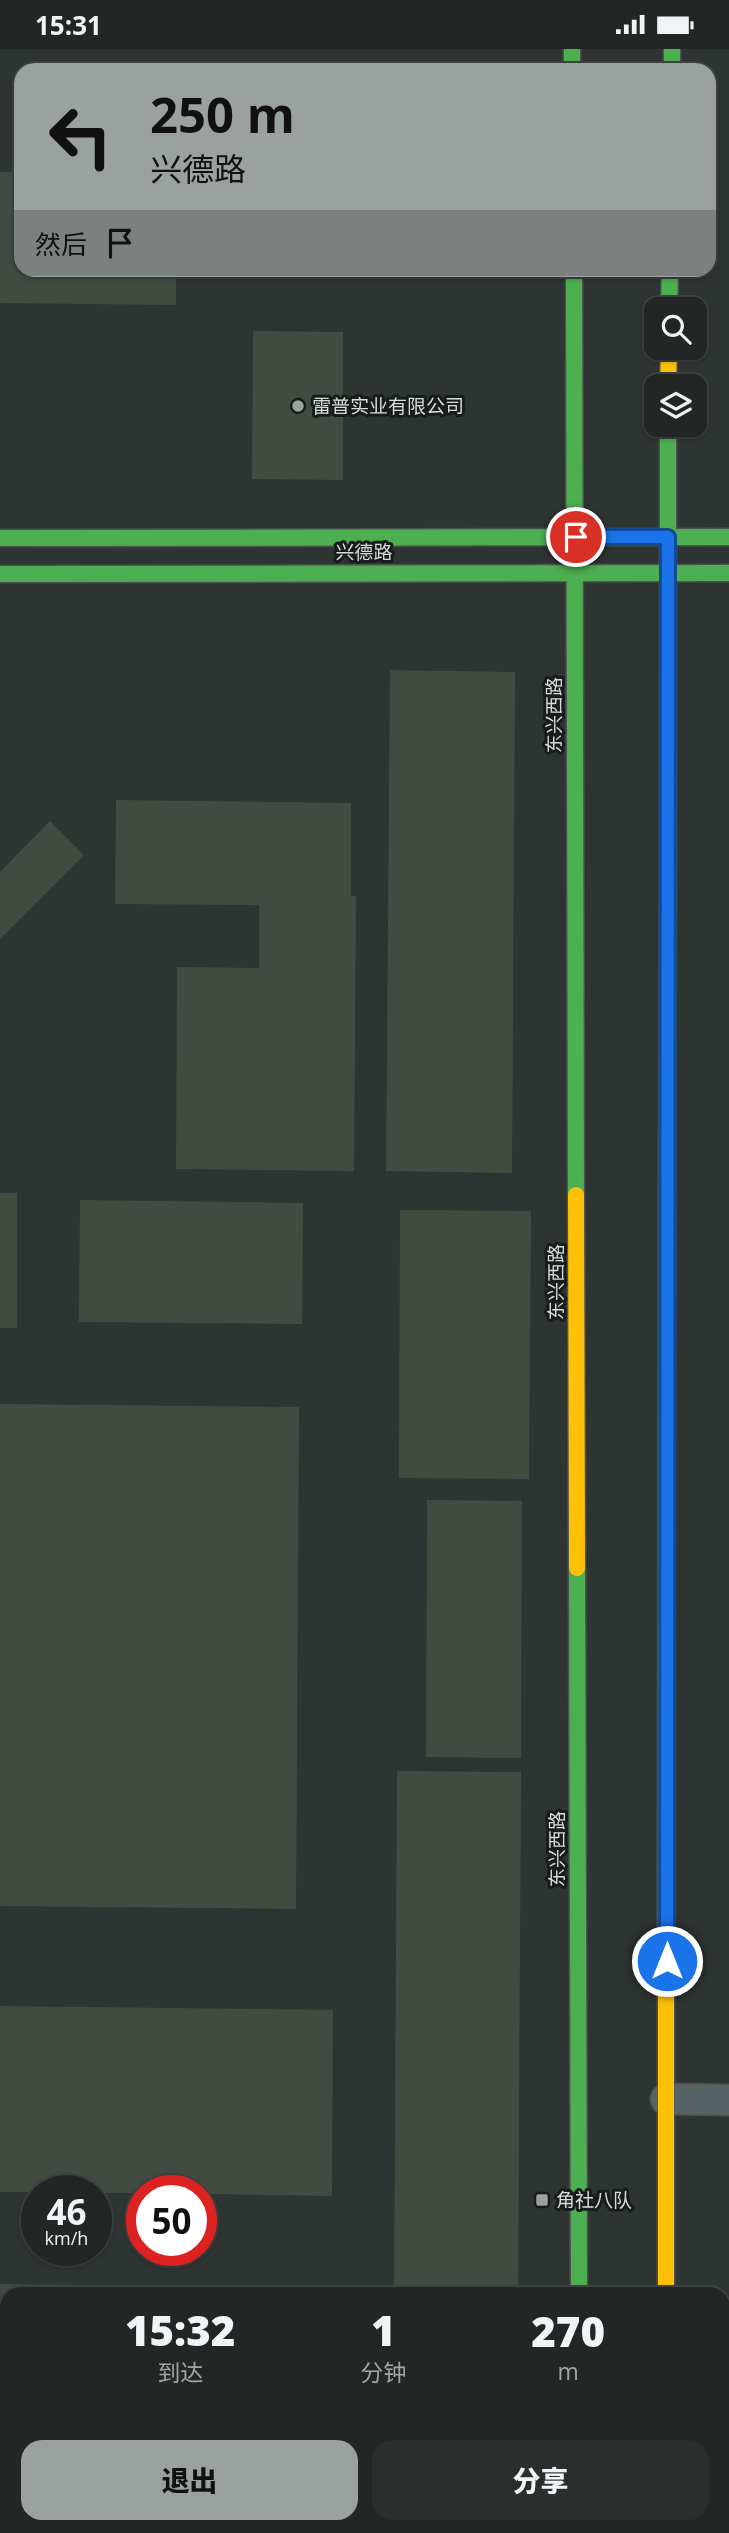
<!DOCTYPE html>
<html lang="zh">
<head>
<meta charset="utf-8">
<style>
  body { margin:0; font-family:"Open Sans","Noto Sans SC",sans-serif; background:#2a2f2e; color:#f1f3f6; height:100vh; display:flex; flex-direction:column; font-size:26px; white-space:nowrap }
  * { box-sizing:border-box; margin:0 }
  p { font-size:23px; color:#a2a5a7 }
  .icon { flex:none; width:38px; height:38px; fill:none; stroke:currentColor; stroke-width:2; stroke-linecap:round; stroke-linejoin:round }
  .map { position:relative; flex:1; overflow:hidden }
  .panel { position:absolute; left:0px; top:2238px; width:730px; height:247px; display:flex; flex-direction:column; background:#222726; border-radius:21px 21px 0 0; box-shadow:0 2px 5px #0004,0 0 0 2px #3f4443 }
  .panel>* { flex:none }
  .top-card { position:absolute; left:14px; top:14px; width:702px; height:214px; border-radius:21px; box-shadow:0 2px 5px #0004,0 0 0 2px #3f4443; background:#9ba19f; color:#111; overflow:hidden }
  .fabs { position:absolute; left:644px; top:248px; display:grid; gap:14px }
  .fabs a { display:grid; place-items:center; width:63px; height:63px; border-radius:14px; background:#222726; box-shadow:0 2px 5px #0004,0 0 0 2px #3f4443; font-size:35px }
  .speed { position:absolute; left:21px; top:2126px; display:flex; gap:14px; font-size:35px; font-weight:700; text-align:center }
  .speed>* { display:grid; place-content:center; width:91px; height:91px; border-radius:50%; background:#222726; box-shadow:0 2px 5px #0004,0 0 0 2px #3f4443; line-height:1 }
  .speed small { font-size:18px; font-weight:400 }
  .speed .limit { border:10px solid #d22; background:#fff; color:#111 }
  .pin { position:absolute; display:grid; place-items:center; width:60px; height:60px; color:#fff; margin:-30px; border:4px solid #fff; border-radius:50%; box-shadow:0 2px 7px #0007 }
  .me { position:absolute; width:77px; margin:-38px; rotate:0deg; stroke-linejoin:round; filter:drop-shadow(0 0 5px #0008) }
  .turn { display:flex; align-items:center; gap:24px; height:147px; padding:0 21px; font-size:32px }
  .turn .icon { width:91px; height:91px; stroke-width:2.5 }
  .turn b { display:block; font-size:49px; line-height:60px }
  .then { display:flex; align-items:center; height:66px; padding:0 21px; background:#0003; gap:14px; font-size:26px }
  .eta { display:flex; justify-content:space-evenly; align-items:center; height:119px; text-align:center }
  .eta b { font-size:42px; font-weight:800; line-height:49px }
  .button { display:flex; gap:14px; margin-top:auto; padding:14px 21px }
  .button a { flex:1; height:80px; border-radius:21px; background:#9ba19f; color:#111; font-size:28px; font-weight:800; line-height:80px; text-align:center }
  .button a+a { background:#2a2f2e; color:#f1f3f6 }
  .status { display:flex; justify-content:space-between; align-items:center; height:49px; padding:0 35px; background:#222726; direction:ltr }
  .status svg { height:19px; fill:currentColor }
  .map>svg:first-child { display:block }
</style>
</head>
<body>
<div class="status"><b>15:31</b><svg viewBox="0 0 49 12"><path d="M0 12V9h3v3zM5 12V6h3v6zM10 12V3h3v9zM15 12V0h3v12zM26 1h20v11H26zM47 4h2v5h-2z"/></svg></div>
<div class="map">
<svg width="729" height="2484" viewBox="0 0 729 2484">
  <rect width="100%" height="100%" fill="#2e3432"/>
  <g fill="#424b41">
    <path d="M 0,123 L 21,123 L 21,220 L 176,220 L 176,256 L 0,254 Z"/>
    <path d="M 253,282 L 343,283 L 343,431 L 252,430 Z"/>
    <path d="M 390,621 L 515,623 L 512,1124 L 386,1122 Z"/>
    <path d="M 116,751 L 351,754 L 351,847 L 356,847 L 354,1122 L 176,1120 L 177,918 L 259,919 L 259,856 L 115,855 Z"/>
    <path d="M 50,772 L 84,806 L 0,890 L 0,823 Z"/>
    <rect x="0" y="1144" width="17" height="135"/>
    <path d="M 80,1151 L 303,1154 L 302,1275 L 79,1273 Z"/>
    <path d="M 400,1161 L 531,1162 L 529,1430 L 399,1429 Z"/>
    <path d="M 0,1355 L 299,1358 L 296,1860 L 0,1857 Z"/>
    <path d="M 427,1451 L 522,1452 L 521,1709 L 426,1708 Z"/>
    <path d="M 397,1722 L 521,1723 L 518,2245 L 394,2245 Z"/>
    <path d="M 0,1957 L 333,1961 L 332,2147 L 201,2145 L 201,2142 L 142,2142 L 142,2144 L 0,2143 Z"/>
    <path d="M 0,2235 L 346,2239 L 346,2245 L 7,2245 L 7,2433 L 0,2433 Z"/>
    <rect x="392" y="2478" width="125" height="6"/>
  </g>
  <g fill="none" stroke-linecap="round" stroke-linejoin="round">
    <g stroke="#4d5150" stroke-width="33">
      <path id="street" d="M 666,2050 L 729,2051"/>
    </g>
    <g stroke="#4d5150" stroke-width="19">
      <g id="fast">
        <path d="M 572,0 L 572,21"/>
        <path d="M 672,0 L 672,21"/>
        <path d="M 574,220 L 576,1146"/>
        <path d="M 669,261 L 670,220"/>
        <path d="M 0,489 L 729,488"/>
        <path d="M 0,525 L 729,524"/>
        <path d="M 668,808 L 668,376"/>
        <path d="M 577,1519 L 579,2245"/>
        <path d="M 666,1818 L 667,1138"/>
        <path d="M 580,2478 L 580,2484"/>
        <path d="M 666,2478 L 666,2484"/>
      </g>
    </g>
    <g stroke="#4d5150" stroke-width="19">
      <g id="slow">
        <path d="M 668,338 L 669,299"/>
        <path d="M 576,1146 L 577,1519"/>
        <path d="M 666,2245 L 666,1818"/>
      </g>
    </g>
    <g stroke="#4d5150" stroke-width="19">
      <path id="jam" d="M 667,1138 L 668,808"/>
    </g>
    <use href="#street" stroke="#566263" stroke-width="30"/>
    <use href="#fast" stroke="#4caf50" stroke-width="16"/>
    <use href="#slow" stroke="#ffc107" stroke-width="16"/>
    <use href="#jam" stroke="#c62828" stroke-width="16"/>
  </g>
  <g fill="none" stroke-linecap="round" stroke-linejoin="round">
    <g stroke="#114b97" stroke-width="18">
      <path id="route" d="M 576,488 L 668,488 L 667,1912"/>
    </g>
    <use href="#route" stroke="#1a73e8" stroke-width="12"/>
  </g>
  <g fill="#9ba19f" stroke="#181d1b" stroke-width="2.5">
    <circle cx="298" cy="357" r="7"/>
    <rect x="535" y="2144" width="14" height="14" rx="3.5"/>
  </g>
  <g text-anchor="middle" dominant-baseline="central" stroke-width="6" stroke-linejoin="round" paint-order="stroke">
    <g font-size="19" fill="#d6dcda" stroke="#181d1b" text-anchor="start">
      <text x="312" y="357">雷普实业有限公司</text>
      <text x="556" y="2151">角社八队</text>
    </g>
    <g font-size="19" fill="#d6dcda" stroke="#181d1b">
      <text x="364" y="503">兴德路</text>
      <text transform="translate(554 666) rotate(-90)">东兴西路</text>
      <text transform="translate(556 1233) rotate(-90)">东兴西路</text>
      <text transform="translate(557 1800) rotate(-90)">东兴西路</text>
    </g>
  </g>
</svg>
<div class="fabs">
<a><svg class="icon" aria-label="search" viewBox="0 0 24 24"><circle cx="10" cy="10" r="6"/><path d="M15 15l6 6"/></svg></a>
<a><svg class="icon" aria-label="layers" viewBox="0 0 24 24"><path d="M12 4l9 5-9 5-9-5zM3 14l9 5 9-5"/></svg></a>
</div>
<div class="speed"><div>46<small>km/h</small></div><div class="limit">50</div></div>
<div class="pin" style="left:576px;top:488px;background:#d93025"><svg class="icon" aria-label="arrive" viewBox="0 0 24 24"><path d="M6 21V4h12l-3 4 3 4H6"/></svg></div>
<svg class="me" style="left:667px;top:1912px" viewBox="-20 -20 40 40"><circle r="17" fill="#1a73e8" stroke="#fff" stroke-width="3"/><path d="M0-11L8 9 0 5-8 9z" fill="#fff"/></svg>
<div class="top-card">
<div class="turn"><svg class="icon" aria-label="left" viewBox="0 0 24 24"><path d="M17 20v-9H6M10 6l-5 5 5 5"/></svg><div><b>250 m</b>兴德路</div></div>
<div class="then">然后<svg class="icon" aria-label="arrive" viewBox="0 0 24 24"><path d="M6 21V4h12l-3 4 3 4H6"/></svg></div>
</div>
<section class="panel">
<div class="eta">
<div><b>15:32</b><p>到达</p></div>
<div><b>1</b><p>分钟</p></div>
<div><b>270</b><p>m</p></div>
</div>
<div class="button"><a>退出</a><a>分享</a></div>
</section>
</div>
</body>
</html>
